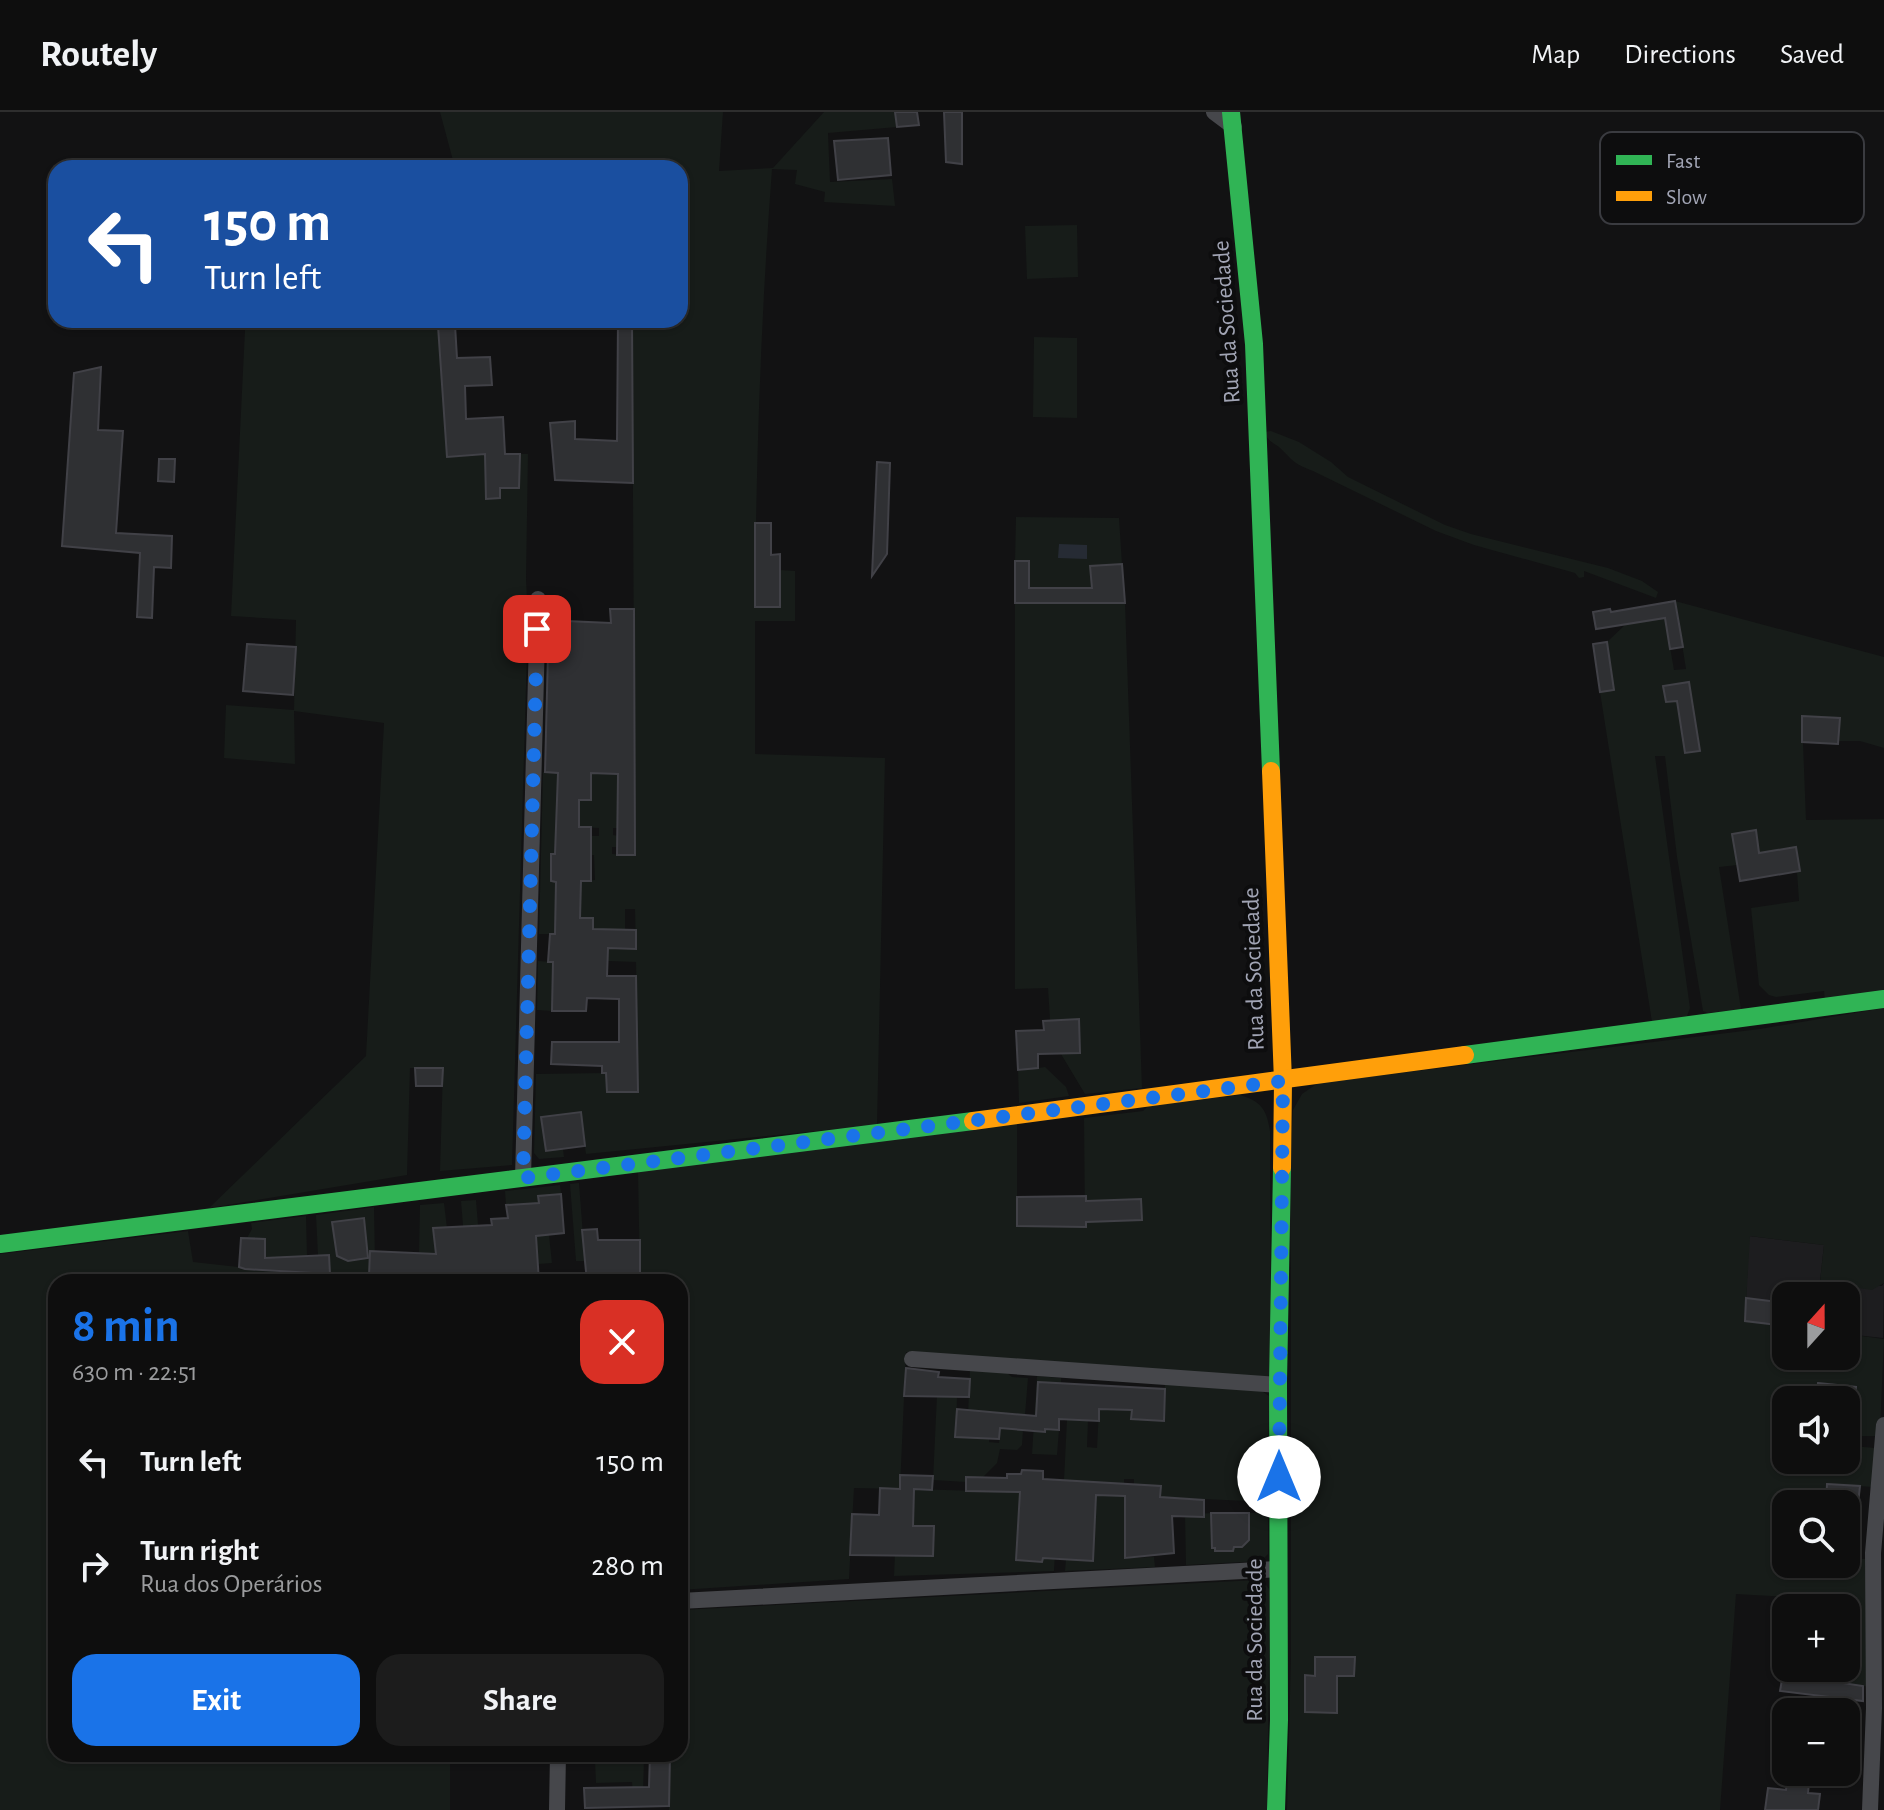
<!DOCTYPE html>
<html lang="en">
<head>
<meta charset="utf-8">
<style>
  body { margin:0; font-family:"Alegreya Sans",sans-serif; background:#1c1c1c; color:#f1f3f6; height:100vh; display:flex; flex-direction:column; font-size:30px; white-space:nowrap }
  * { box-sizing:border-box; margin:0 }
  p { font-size:26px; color:#9b9c9e }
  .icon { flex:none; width:44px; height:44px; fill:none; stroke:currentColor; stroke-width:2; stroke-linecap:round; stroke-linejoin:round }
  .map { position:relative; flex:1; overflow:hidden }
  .side { position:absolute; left:48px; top:1162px; width:640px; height:488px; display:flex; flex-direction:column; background:#0e0e0e; border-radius:24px; box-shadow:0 2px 6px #0004,0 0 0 2px #2e2e2e }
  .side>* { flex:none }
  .guide { position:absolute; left:48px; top:48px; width:640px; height:168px; border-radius:24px; box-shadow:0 2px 6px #0004,0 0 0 2px #2e2e2e; background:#1a4fa0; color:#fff; overflow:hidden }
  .needle { width:52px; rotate:21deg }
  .tools { position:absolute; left:1772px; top:1170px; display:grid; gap:16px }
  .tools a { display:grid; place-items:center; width:88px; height:88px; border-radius:16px; background:#0e0e0e; box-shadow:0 2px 6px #0004,0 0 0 2px #2e2e2e; font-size:40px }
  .pin { position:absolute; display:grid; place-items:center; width:68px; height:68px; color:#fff; margin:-34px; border-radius:16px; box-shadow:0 4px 12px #0006 }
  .me { position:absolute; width:88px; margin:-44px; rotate:0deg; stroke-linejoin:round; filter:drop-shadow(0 0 6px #0008) }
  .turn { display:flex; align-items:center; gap:28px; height:168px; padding:0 24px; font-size:36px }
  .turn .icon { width:104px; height:104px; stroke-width:2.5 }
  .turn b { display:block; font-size:56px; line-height:68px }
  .round { display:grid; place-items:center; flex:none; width:84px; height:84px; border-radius:24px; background:#1c1c1c }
  .head { display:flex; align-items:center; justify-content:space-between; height:136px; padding:0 24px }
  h1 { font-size:48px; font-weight:600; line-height:60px; color:#1a73e8 }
  .primary-button { display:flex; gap:16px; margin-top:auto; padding:16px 24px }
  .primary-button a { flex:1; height:92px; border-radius:24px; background:#1a73e8; color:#fff; font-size:32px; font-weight:600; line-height:92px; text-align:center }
  .primary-button a+a { background:#1c1c1c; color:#f1f3f6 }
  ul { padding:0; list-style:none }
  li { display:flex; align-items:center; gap:24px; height:104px; padding:0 24px }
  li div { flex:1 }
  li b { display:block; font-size:30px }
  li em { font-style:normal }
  header { display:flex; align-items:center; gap:48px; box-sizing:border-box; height:112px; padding:0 40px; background:#0e0e0e; border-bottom:2px solid #2e2e2e }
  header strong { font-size:38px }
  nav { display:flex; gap:44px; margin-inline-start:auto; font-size:28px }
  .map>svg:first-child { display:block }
</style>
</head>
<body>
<header>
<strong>Routely</strong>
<nav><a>Map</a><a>Directions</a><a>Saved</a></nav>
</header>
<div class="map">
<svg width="1884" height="1698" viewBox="0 0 1884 1698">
  <rect width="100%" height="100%" fill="#121213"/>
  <path fill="#1d1d1f" d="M 1749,1124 L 1824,1133 L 1820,1169 L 1882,1174 L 1884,1171 L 1883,1226 L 1846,1222 L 1846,1184 L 1786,1184 L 1786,1214 L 1745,1209 Z"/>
  <g fill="#171c19" fill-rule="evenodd">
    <path d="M 440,0 L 723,0 L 719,59 L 773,56 L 824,0 L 895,0 L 897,15 L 828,21 L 830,70 L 892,67 L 895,94 L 824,90 L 825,80 L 795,72 L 797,58 L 772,57 C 761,203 756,348 755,494 L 780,458 L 795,459 L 795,509 L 755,509 L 755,642 L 885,646 L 877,1013 L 586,1042 L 580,1000 L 541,1005 L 546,1038 L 563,1037 L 564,1045 L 539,1047 L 534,1041 L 536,962 L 606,961 L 607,980 L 638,979 L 636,850 L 608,849 L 608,839 L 593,823 L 613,836 L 636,837 L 635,797 L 625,797 L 625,818 L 593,817 L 593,806 L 571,805 L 581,769 L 595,768 L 594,743 L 551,742 L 551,769 L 556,770 L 555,822 L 539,822 L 543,660 L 558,661 L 556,715 L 571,724 L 599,724 L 599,716 L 579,715 L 579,688 L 591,688 L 591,661 L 618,662 L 618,689 L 628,716 L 613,716 L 613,723 L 619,724 L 619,735 L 612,735 L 612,742 L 635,743 L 632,208 L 680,208 L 680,56 L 455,56 Z"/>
    <path d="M 1077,113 L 1078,165 L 1027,167 L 1025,114 Z"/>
    <path d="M 281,208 L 438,208 L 447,344 L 485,342 L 487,387 L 500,386 L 500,376 L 519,375 L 520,342 L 528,342 L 526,467 L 528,506 L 512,1053 L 440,1059 L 443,956 L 410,956 L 407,1063 L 209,1096 L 366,944 L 384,611 L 294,599 L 295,652 L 224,646 L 226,593 L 294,598 L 296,508 L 231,504 L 245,218 Z"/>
    <path d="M 1034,225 L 1077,226 L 1077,306 L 1033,305 Z"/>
    <path d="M 1271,319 L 1299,330 L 1331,350 L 1348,365 L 1445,413 L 1471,422 L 1608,456 L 1642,469 L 1658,480 L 1656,486 L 1584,459 L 1584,465 L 1579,466 L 1575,461 L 1474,433 L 1436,419 L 1313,359 C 1292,351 1294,349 1279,335 C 1272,330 1268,329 1264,320 Z"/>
    <path d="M 1016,405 L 1119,406 L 1122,452 L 1090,454 L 1092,476 L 1029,476 L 1015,449 Z"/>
    <path d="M 1675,489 L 1884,545 L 1884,636 L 1860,629 L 1839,629 L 1840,606 L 1802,605 L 1806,708 L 1884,707 L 1884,880 L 1825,889 L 1824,879 L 1776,885 L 1769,883 L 1759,873 L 1751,796 L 1799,789 L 1797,760 L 1800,759 L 1759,741 L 1755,718 L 1732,722 L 1737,753 L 1719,755 L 1741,897 L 1708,901 L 1703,899 L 1677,745 L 1665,644 L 1655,644 L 1690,896 L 1687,904 L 1652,910 L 1600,580 L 1614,577 L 1607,530 L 1626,512 L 1665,506 L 1674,558 L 1686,557 ZM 1688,570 L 1700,638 L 1685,641 L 1677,589 L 1666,590 L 1663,574 Z"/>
    <path d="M 1015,491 L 1125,491 L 1142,976 L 1085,982 L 1061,942 L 1080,941 L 1079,908 L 1050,908 L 1048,876 L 1015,877 Z"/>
    <path d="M 538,849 L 553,850 L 552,899 L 537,898 Z"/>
    <path d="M 1884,896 L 1884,1171 L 1872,1178 L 1820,1170 L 1824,1133 L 1750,1124 L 1745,1209 L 1786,1214 L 1786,1244 L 1846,1244 L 1846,1222 L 1884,1227 L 1880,1317 L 1875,1324 L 1853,1324 L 1853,1334 L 1875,1336 L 1873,1375 L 1827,1372 L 1826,1392 L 1786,1392 L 1786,1452 L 1846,1452 L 1846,1447 L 1865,1447 L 1870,1575 L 1783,1562 L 1786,1530 L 1786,1556 L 1846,1556 L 1846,1496 L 1789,1496 L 1790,1485 L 1736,1482 L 1720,1698 L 1287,1698 L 1291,1545 L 1291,1157 L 1289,1063 L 1293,998 L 1302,982 L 1318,971 L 1760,917 ZM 1818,1271 L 1856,1275 L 1855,1294 L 1846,1294 L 1846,1348 L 1786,1348 L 1786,1288 L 1816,1288 ZM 1315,1545 L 1355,1546 L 1354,1564 L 1337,1564 L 1337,1601 L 1305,1600 L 1305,1564 L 1315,1564 Z"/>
    <path d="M 1045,955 L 1066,975 L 1069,984 L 1019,991 L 1018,959 Z"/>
    <path d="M 1240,983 C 1261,989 1267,998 1270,1019 L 1271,1260 L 1266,1268 L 906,1240 L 900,1377 L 854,1376 L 849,1467 L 680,1478 L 680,1170 L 640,1170 L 638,1059 L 1017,1011 L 1017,1113 L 1085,1115 L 1084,1006 L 1143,999 L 1148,994 Z"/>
    <path d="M 579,1071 L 585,1149 L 576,1149 L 570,1072 Z"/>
    <path d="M 560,1073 L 561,1082 L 538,1085 L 540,1104 L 538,1123 L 549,1123 L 552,1151 L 538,1152 L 537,1142 L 514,1093 L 506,1093 L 505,1079 Z"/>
    <path d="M 476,1088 L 479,1125 L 464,1126 L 461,1089 Z"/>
    <path d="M 444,1091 L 447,1116 L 433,1117 L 437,1151 L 419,1142 L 420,1093 Z"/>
    <path d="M 374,1095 L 375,1150 L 369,1150 L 369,1164 L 459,1170 L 56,1170 L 56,1642 L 450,1642 L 450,1698 L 0,1698 L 0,1142 L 188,1119 L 193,1150 L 264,1158 L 265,1127 L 247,1126 L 252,1117 L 251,1111 L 306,1104 L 307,1144 L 288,1145 L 318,1144 L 316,1103 Z"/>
    <path d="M 970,1258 L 1007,1261 L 1012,1265 L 1028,1266 L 1025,1303 L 992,1300 L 989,1330 L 999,1331 L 1000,1316 L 1023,1318 L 1022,1333 L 1017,1338 L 1000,1337 L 997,1351 L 983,1365 L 967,1365 L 966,1370 L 933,1368 L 937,1283 L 957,1284 L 956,1324 L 967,1325 Z"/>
    <path d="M 1037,1264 L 1061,1266 L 1061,1271 L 1038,1271 L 1036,1316 L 1059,1318 L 1057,1343 L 1032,1342 Z"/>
    <path d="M 1165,1269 L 1260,1278 L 1269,1284 L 1268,1390 L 1160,1385 L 1160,1374 L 1134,1373 L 1134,1367 L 1124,1367 L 1124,1374 L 1064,1368 L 1067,1307 L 1088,1308 L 1087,1335 L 1097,1336 L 1099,1297 L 1132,1298 L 1132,1307 L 1163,1309 Z"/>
    <path d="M 914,1377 L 1041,1381 L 1057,1401 L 1054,1459 L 894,1464 L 897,1394 ZM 1018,1405 L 1045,1407 L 1042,1449 L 1016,1448 Z"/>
    <path d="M 1096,1383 L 1125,1384 L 1125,1446 L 1154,1445 L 1155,1455 L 1065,1459 L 1066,1447 L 1093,1448 Z"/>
    <path d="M 1211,1401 L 1212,1435 L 1215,1439 L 1233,1439 L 1234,1435 L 1242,1435 L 1249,1428 L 1249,1401 L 1268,1401 L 1268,1442 L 1261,1449 L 1186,1453 L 1185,1403 Z"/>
    <path d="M 1257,1468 L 1265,1471 L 1270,1479 L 1267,1698 L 669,1698 L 670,1642 L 680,1642 L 680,1498 Z"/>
    <path d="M 644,1648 L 643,1682 L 633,1682 L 632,1670 L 596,1671 L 595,1649 Z"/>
  </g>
  <path fill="#262b34" d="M 1059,432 L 1087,433 L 1087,447 L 1058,446 Z"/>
  <g fill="#2f3033" stroke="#414147" stroke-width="2">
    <path d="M 895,0 L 917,0 L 919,13 L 897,15 Z"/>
    <path d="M 944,0 L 962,0 L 962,52 L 946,50 Z"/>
    <path d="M 888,26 L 891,63 L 838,68 L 834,29 Z"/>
    <path d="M 618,208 L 632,208 L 633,371 L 555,368 L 550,311 L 575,309 L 575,327 L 617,329 Z"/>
    <path d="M 455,213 L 457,246 L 490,245 L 492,273 L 465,274 L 466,307 L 503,305 L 505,342 L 520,342 L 519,376 L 500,376 L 500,386 L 486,387 L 485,342 L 447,345 L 438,214 Z"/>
    <path d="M 101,255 L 98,318 L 123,319 L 116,421 L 172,424 L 171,456 L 154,455 L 152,506 L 137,505 L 140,441 L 62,434 L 74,261 Z"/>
    <path d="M 159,347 L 175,347 L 174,370 L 158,369 Z"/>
    <path d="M 877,350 L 890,351 L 887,442 L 872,464 Z"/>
    <path d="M 755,411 L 771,411 L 771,443 L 780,442 L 780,495 L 755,495 Z"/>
    <path d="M 1015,449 L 1029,449 L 1029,476 L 1092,476 L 1090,454 L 1122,452 L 1125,491 L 1015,491 Z"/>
    <path d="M 1675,489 L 1683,535 L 1670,537 L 1665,506 L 1596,517 L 1593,500 L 1610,497 L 1611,500 Z"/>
    <path d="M 610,497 L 634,497 L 635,743 L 617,743 L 618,662 L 591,661 L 591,688 L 579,688 L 579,715 L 591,715 L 591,769 L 581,769 L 580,806 L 593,806 L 593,817 L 636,818 L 636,837 L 608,836 L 607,864 L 636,864 L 638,980 L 607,980 L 606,961 L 602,961 L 602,954 L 551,952 L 552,930 L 619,930 L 619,887 L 587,886 L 586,899 L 552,899 L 553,850 L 548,850 L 550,822 L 555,822 L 556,770 L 551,769 L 551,742 L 555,742 L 558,661 L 545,660 L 549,501 L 566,502 L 566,509 L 611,511 Z"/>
    <path d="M 1607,530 L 1614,578 L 1600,580 L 1593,532 Z"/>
    <path d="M 247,532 L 296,535 L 293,583 L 243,579 Z"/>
    <path d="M 1689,570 L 1700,639 L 1685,641 L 1677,589 L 1666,590 L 1663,574 Z"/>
    <path d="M 1802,604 L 1840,606 L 1838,632 L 1802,630 Z"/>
    <path d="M 1756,718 L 1759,741 L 1796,735 L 1800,759 L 1740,769 L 1732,722 Z"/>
    <path d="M 1079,907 L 1080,941 L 1038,942 L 1038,956 L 1018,958 L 1016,919 L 1044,918 L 1043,909 Z"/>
    <path d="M 415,956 L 443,956 L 442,974 L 416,974 Z"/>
    <path d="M 581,1000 L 585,1034 L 546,1039 L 541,1005 Z"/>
    <path d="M 561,1082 L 564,1121 L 536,1124 L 539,1170 L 458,1170 L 369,1164 L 370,1139 L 436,1142 L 433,1116 L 492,1113 L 491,1107 L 508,1106 L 506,1093 L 539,1091 L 538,1084 Z"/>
    <path d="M 1086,1084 L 1086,1089 L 1141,1087 L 1142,1108 L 1086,1110 L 1086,1115 L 1017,1114 L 1017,1085 Z"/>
    <path d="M 364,1106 L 368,1146 L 348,1149 L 337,1144 L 332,1110 Z"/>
    <path d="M 597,1117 L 598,1128 L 640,1128 L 640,1170 L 587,1170 L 582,1118 Z"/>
    <path d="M 241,1126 L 265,1127 L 265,1146 L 329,1143 L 330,1162 L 245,1157 L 239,1155 Z"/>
    <path d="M 1746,1186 L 1786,1191 L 1786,1214 L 1745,1209 Z"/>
    <path d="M 906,1256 L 939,1260 L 938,1265 L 970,1267 L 969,1285 L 904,1284 Z"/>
    <path d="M 1038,1270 L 1165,1277 L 1164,1309 L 1131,1307 L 1132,1298 L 1099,1297 L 1099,1309 L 1059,1307 L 1059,1318 L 1045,1317 L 1045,1320 L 1000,1316 L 999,1327 L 955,1325 L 957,1297 L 1036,1304 Z"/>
    <path d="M 1818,1271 L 1856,1275 L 1855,1288 L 1816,1288 Z"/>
    <path d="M 1022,1358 L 1043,1359 L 1043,1367 L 1161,1374 L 1160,1385 L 1204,1388 L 1204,1405 L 1172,1404 L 1174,1441 L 1125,1446 L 1125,1384 L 1096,1383 L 1093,1449 L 1043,1446 L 1042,1450 L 1016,1448 L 1020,1380 L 966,1379 L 966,1365 L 1007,1366 L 1007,1362 L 1021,1362 Z"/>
    <path d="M 900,1363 L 933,1364 L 932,1378 L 914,1377 L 913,1414 L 934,1414 L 933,1444 L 850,1443 L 852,1402 L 879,1403 L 880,1376 L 900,1377 Z"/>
    <path d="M 1827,1372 L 1860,1374 L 1858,1392 L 1826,1392 Z"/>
    <path d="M 1211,1401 L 1249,1401 L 1249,1428 L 1242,1435 L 1234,1435 L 1233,1439 L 1215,1439 L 1215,1436 L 1212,1436 Z"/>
    <path d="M 1315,1545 L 1355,1545 L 1354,1564 L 1337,1564 L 1337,1601 L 1305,1600 L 1305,1563 L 1315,1564 Z"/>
    <path d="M 1783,1562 L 1863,1574 L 1863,1589 L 1780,1579 Z"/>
    <path d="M 650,1642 L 670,1642 L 669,1694 L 585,1696 L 584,1676 L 649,1675 Z"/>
    <path d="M 1788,1660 L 1810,1660 L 1808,1681 L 1820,1682 L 1818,1698 L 1765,1698 L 1768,1676 L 1786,1678 Z"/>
  </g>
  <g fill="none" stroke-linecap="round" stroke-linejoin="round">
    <g stroke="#46474b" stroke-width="16">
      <path d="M 1214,0 L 1234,15"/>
      <path d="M 523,1066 L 538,487"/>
      <path d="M 912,1247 L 1278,1273"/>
      <path d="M 680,1489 L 1279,1457"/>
      <path d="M 557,1698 L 558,1642"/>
      <path d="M 1870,1698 L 1874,1596 L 1873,1441 L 1884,1313"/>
    </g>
    <g stroke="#30b455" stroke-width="18">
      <path d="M 1231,0 L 1254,232 L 1271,659"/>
      <path d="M 1465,943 L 1884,887"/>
      <path d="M 0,1132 L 973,1009"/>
      <path d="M 1276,1698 L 1279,1608 L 1278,1270 L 1282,1056"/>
    </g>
    <g stroke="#ff9f0a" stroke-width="18">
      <path d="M 1271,659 L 1283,969 L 1282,1056"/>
      <path d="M 973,1009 L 1465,943"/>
    </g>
  </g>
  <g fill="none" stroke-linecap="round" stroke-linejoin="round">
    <path stroke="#1a73e8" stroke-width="14" stroke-dasharray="0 25.2" d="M 537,517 L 523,1066 L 1283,969 L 1279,1365"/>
  </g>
  <g text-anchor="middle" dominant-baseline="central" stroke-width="8" stroke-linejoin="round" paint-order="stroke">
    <g font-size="24" fill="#a2a5b5" stroke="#0d0d0e">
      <text transform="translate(1227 210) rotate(-94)">Rua da Sociedade</text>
      <text transform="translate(1254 857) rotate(-92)">Rua da Sociedade</text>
      <text transform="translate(1255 1528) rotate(-90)">Rua da Sociedade</text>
    </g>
  </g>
  <rect x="1600" y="20" width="264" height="92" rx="12" fill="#0d0d0e" stroke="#3a3b40" stroke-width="2"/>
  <rect x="1616" y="43" width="36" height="10" fill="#30b455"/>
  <rect x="1616" y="79" width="36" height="10" fill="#ff9f0a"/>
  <g font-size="22" fill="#a2a5b5">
    <text x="1666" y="56">Fast</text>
    <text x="1666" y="92">Slow</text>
  </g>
</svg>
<div class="tools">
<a><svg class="needle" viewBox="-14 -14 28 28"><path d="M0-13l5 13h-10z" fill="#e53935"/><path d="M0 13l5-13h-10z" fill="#9b9c9e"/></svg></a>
<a><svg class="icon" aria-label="sound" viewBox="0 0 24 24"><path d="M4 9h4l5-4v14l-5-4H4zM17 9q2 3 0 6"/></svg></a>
<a><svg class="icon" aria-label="search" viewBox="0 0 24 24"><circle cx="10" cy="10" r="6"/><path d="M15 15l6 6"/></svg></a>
<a>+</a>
<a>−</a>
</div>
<div class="pin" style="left:537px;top:517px;background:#d93025"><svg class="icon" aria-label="arrive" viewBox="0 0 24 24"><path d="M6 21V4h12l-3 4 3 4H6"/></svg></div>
<svg class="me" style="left:1279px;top:1365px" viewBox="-20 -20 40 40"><circle r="19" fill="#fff"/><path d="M0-13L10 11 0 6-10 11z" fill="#1a73e8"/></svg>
<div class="guide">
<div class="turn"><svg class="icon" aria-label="left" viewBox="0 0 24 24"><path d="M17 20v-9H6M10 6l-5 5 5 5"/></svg><div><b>150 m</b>Turn left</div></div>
</div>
<section class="side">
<div class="head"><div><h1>8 min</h1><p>630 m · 22:51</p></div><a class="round" style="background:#d93025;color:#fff"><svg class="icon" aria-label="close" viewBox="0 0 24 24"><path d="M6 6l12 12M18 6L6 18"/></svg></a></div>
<ul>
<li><svg class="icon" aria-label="left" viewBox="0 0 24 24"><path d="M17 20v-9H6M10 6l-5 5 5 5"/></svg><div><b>Turn left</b></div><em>150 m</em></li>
<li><svg class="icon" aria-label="right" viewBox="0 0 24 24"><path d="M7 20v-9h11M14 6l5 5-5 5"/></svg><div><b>Turn right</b><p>Rua dos Operários</p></div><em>280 m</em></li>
</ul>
<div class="primary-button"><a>Exit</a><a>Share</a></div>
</section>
</div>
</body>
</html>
